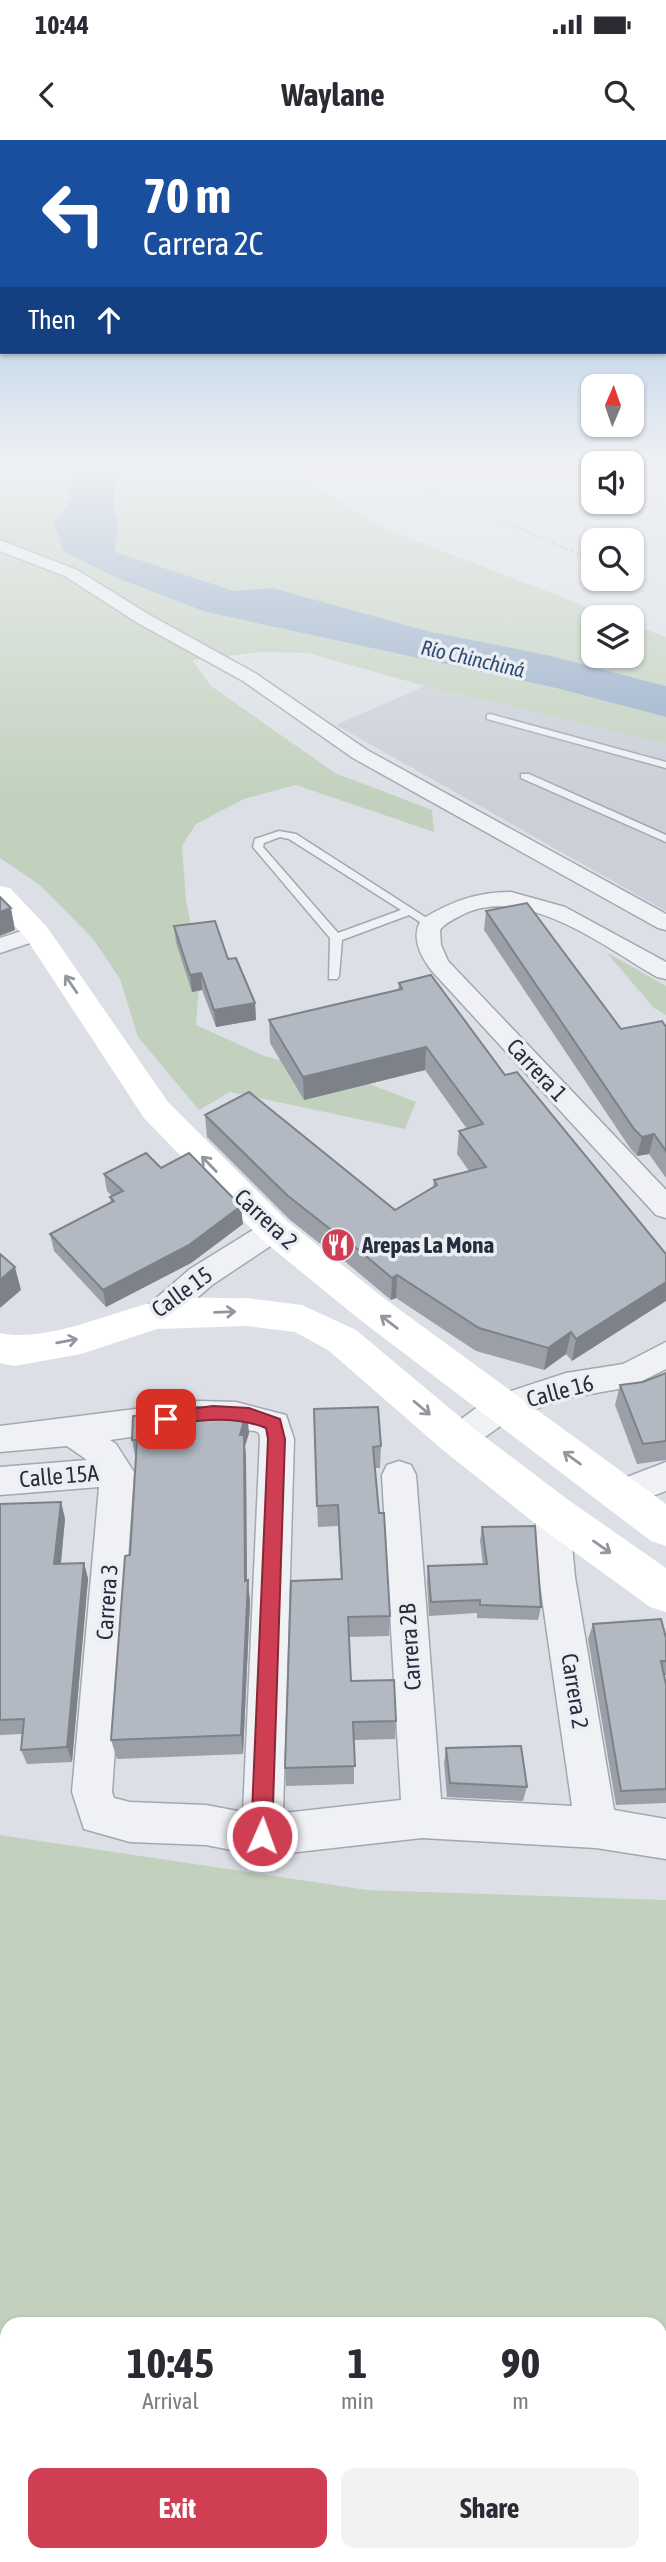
<!DOCTYPE html>
<html lang="en">
<head>
<meta charset="utf-8">
<style>
  body { margin:0; font-family:"Asap Condensed",sans-serif; background:#f2f2f3; color:#2b2b33; height:100vh; display:flex; flex-direction:column; font-size:26px; white-space:nowrap }
  * { box-sizing:border-box; margin:0 }
  p { font-size:23px; color:#7c7c81 }
  .icon { flex:none; width:38px; height:38px; fill:none; stroke:currentColor; stroke-width:2; stroke-linecap:round; stroke-linejoin:round }
  .map { position:relative; flex:1; overflow:hidden }
  .side { position:absolute; left:0px; top:2177px; width:667px; height:245px; display:flex; flex-direction:column; background:#fff; border-radius:21px 21px 0 0; box-shadow:0 2px 5px #0004 }
  .side>* { flex:none }
  .banner { position:absolute; left:0px; top:0px; width:667px; height:214px; box-shadow:0 2px 5px #0004; background:#1a4fa0; color:#fff; overflow:hidden }
  .needle { width:46px; rotate:2deg }
  .tools { position:absolute; left:581px; top:234px; display:grid; gap:14px }
  .tools a { display:grid; place-items:center; width:63px; height:63px; border-radius:14px; background:#fff; box-shadow:0 2px 5px #0004; font-size:35px }
  .pin { position:absolute; display:grid; place-items:center; width:60px; height:60px; color:#fff; margin:-30px; border-radius:14px; box-shadow:0 4px 10px #0006 }
  .me { position:absolute; width:77px; margin:-38px; rotate:2deg; stroke-linejoin:round; filter:drop-shadow(0 0 5px #0008) }
  .turn { display:flex; align-items:center; gap:24px; height:147px; padding:0 28px; font-size:32px }
  .turn .icon { width:91px; height:91px; stroke-width:2.5 }
  .turn b { display:block; font-size:49px; line-height:60px }
  .then { display:flex; align-items:center; height:66px; padding:0 28px; background:#0003; gap:14px; font-size:26px }
  .eta { display:flex; justify-content:space-evenly; align-items:center; height:119px; text-align:center }
  .eta b { font-size:42px; font-weight:700; line-height:49px }
  .button { display:flex; gap:14px; margin-top:auto; padding:14px 28px }
  .button a { flex:1; height:80px; border-radius:14px; background:#cf3e52; color:#fff; font-size:28px; font-weight:700; line-height:80px; text-align:center }
  .button a+a { background:#f2f2f3; color:#2b2b33 }
  .status { display:flex; justify-content:space-between; align-items:center; height:49px; padding:0 35px; background:#fff; direction:ltr }
  .status svg { height:19px; fill:currentColor }
  header { display:flex; justify-content:space-between; align-items:center; height:91px; padding:0 28px; background:#fff; font-size:32px; font-weight:700 }
  .map>svg:first-child { display:block }
</style>
</head>
<body>
<div class="status"><b>10:44</b><svg viewBox="0 0 49 12"><path d="M0 12V9h3v3zM5 12V6h3v6zM10 12V3h3v9zM15 12V0h3v12zM26 1h20v11H26zM47 4h2v5h-2z"/></svg></div>
<header><svg class="icon" aria-label="back" viewBox="0 0 24 24"><path d="M15 5l-7 7 7 7"/></svg>Waylane<svg class="icon" aria-label="search" viewBox="0 0 24 24"><circle cx="10" cy="10" r="6"/><path d="M15 15l6 6"/></svg></header>
<div class="map">
<svg width="666" height="2422" viewBox="0 0 666 2422">
  <rect width="100%" height="100%" fill="#dce0e6"/>
  <path fill="#cacfd8" d="M 425,546 L 666,604 L 666,771 L 336,585 Z"/>
  <g fill="#c2d1bd" fill-rule="evenodd">
    <path d="M 0,320 L 87,320 L 69,340 L 71,358 L 62,369 L 63,411 L 117,438 L 206,472 L 556,548 L 666,577 L 666,604 L 425,546 L 308,513 L 261,512 L 192,520 L 211,546 L 335,633 L 432,670 L 434,692 L 296,645 L 244,659 L 196,684 L 182,706 L 186,760 L 200,833 L 196,885 L 264,916 L 367,943 L 416,962 L 405,989 L 230,952 L 199,970 L 138,897 L 120,839 L 94,800 L 40,745 L 0,718 Z"/>
    <path d="M 128,320 L 271,320 L 388,390 L 616,478 L 593,478 L 593,516 L 632,516 L 632,484 L 666,497 L 666,546 L 547,515 L 427,491 L 273,448 L 234,451 L 115,412 L 118,382 L 113,360 L 118,330 Z"/>
    <path d="M 606,812 L 666,846 L 666,875 L 654,868 Z"/>
    <path d="M 0,1695 L 367,1750 L 666,1760 L 666,2422 L 0,2422 ZM 660,2184 L 660,2415 L 7,2415 L 7,2184 Z"/>
  </g>
  <path fill="#96adc8" d="M 87,320 L 128,320 L 118,330 L 113,360 L 118,382 L 115,412 L 234,451 L 273,448 L 427,491 L 547,515 L 666,546 L 666,577 L 556,548 L 206,472 L 117,438 L 63,411 L 54,383 L 71,358 L 69,340 Z"/>
  <g fill="none" stroke-linecap="round" stroke-linejoin="round">
    <path stroke="#96adc8" stroke-width="5" d="M 640,320 L 666,329"/>
    <g stroke="#a2a7b0" stroke-width="3">
      <g id="service">
        <path d="M 490,574 L 666,622 L 666,628 L 487,579 L 487,575 Z"/>
        <path d="M 521,634 L 529,634 L 666,695 L 666,702 L 521,638 Z"/>
        <path d="M 279,691 L 296,694 L 436,784 L 434,786 L 426,786 L 409,775 L 342,800 L 339,836 L 337,839 L 329,839 L 330,798 L 253,707 L 255,699 ZM 280,697 L 289,699 L 401,770 L 338,793 L 263,707 L 264,703 Z"/>
      </g>
    </g>
    <g stroke="#a2a7b0" stroke-width="3">
      <g id="minor">
        <path d="M 0,400 L 77,430 L 148,474 L 255,533 L 367,610 L 666,774 L 666,790 L 658,788 L 353,618 L 243,541 L 136,482 L 65,436 L 0,411 Z"/>
        <path d="M 511,752 L 565,767 L 666,822 L 666,839 L 657,837 C 605,807 524,743 462,775 C 454,779 445,783 440,790 L 441,805 L 448,821 L 666,1050 L 666,1078 L 656,1075 L 431,830 C 420,815 410,796 422,779 C 451,762 476,752 511,752 Z"/>
        <path d="M 37,786 L 45,788 L 49,793 L 45,798 L 0,813 L 0,798 Z"/>
        <path d="M 274,1080 L 284,1083 L 289,1090 L 284,1097 L 212,1145 L 168,1183 L 157,1187 L 146,1183 L 142,1175 L 146,1167 L 190,1129 L 264,1083 Z"/>
        <path d="M 666,1202 L 666,1229 L 630,1247 L 567,1258 L 514,1276 L 470,1308 L 458,1312 L 446,1308 L 441,1299 L 446,1290 L 490,1258 L 566,1233 L 623,1224 Z"/>
        <path d="M 199,1261 L 236,1262 L 286,1275 L 294,1299 L 283,1673 L 401,1660 L 382,1335 L 387,1325 L 399,1321 L 411,1325 L 416,1335 L 441,1659 L 572,1666 L 539,1437 L 535,1372 L 540,1362 L 552,1357 L 564,1362 L 569,1372 L 575,1437 L 614,1670 L 666,1679 L 666,1719 L 596,1708 L 422,1698 L 262,1716 L 206,1705 L 130,1702 L 84,1689 L 72,1652 L 99,1347 L 0,1355 L 0,1327 L 87,1320 L 67,1306 L 0,1312 L 0,1286 ZM 199,1287 L 255,1291 L 259,1293 L 260,1299 L 243,1672 L 206,1665 L 130,1662 L 114,1658 L 112,1652 L 134,1332 L 116,1304 L 110,1300 Z"/>
        <path d="M 666,1322 L 666,1351 L 621,1368 L 609,1364 L 604,1354 L 609,1344 Z"/>
      </g>
    </g>
    <path stroke="#bbbec5" stroke-width="2.5" stroke-dasharray="2.5 2.5" stroke-linecap="butt" d="M 359,320 L 593,420"/>
    <use href="#service" fill="#eff1f5" fill-rule="evenodd"/>
    <use href="#minor" fill="#eff1f5" fill-rule="evenodd"/>
    <g fill="#fff" fill-rule="evenodd">
      <path d="M 0,746 L 10,748 L 47,787 L 168,962 L 287,1081 L 385,1159 L 666,1364 L 666,1406 L 651,1401 L 359,1179 L 261,1099 L 144,978 L 26,798 L 0,770 Z"/>
      <path d="M 247,1158 L 302,1165 L 356,1190 L 472,1287 L 567,1359 L 666,1428 L 666,1472 L 650,1467 L 537,1385 L 444,1311 L 328,1210 L 295,1192 L 247,1186 L 157,1189 L 81,1214 L 14,1226 L 0,1223 L 0,1193 C 45,1203 110,1173 154,1162 C 181,1155 219,1159 247,1158 Z"/>
    </g>
  </g>
  <g fill="#9a9fa8">
    <path d="M 486,771 L 621,889 L 666,887 L 666,1038 L 649,1014 L 637,1016 L 630,1008 L 484,790 Z"/>
    <path d="M 174,786 L 228,819 L 255,863 L 256,880 L 216,887 L 202,850 L 192,852 L 176,803 Z"/>
    <path d="M 399,843 L 505,935 L 666,1114 L 572,1221 L 566,1214 L 544,1230 L 476,1211 L 396,1158 L 391,1160 L 336,1114 L 334,1115 L 289,1079 L 207,997 L 205,975 L 395,1070 L 433,1047 L 434,1040 L 469,1031 L 457,1014 L 459,991 L 467,989 L 425,930 L 304,960 L 270,903 L 269,880 L 398,850 Z"/>
    <path d="M 161,1028 L 243,1084 L 191,1123 L 106,1167 L 54,1111 L 50,1094 L 111,1063 L 110,1057 L 112,1056 L 107,1051 L 104,1034 Z"/>
    <path d="M 666,1233 L 666,1320 L 637,1324 L 615,1265 L 620,1245 L 643,1242 Z"/>
    <path d="M 314,1291 L 381,1306 L 380,1328 L 375,1328 L 390,1476 L 389,1496 L 349,1497 L 351,1541 L 396,1581 L 395,1599 L 354,1600 L 354,1644 L 286,1646 L 285,1628 L 341,1439 L 338,1386 L 318,1387 Z"/>
    <path d="M 249,1293 L 245,1306 L 246,1318 L 247,1440 L 250,1462 L 243,1614 L 117,1619 L 111,1600 L 130,1415 L 136,1320 L 132,1300 Z"/>
    <path d="M 61,1362 L 65,1379 L 61,1424 L 84,1423 L 88,1439 L 72,1622 L 27,1624 L 21,1610 L 22,1594 L 0,1595 L 0,1364 Z"/>
    <path d="M 482,1387 L 541,1467 L 538,1480 L 477,1478 L 477,1473 L 429,1476 L 427,1440 L 428,1426 L 483,1424 L 480,1401 Z"/>
    <path d="M 593,1484 L 666,1498 L 666,1535 L 664,1536 L 666,1545 L 666,1663 L 616,1665 L 588,1499 Z"/>
    <path d="M 446,1608 L 527,1647 L 523,1661 L 447,1657 L 444,1623 Z"/>
  </g>
  <g fill="#7d8288">
    <path d="M 11,768 L 15,790 L 0,796 L 0,772 Z"/>
    <path d="M 201,833 L 202,850 L 192,852 L 190,835 Z"/>
    <path d="M 255,863 L 256,880 L 216,887 L 214,870 Z"/>
    <path d="M 426,907 L 425,930 L 304,960 L 303,937 Z"/>
    <path d="M 654,994 L 649,1014 L 637,1016 L 642,997 Z"/>
    <path d="M 241,1066 L 243,1084 L 191,1123 L 106,1167 L 103,1150 Z"/>
    <path d="M 336,1091 L 336,1114 L 334,1115 L 334,1092 Z"/>
    <path d="M 15,1127 L 21,1150 L 0,1168 L 0,1140 Z"/>
    <path d="M 397,1135 L 396,1158 L 391,1160 L 392,1138 Z"/>
    <path d="M 666,1142 L 666,1161 L 572,1221 L 576,1199 Z"/>
    <path d="M 571,1192 L 566,1214 L 544,1230 L 548,1208 Z"/>
    <path d="M 247,1270 L 249,1293 L 245,1306 L 246,1318 L 247,1462 L 245,1441 L 240,1295 Z"/>
    <path d="M 61,1362 L 65,1379 L 59,1440 L 54,1424 Z"/>
    <path d="M 84,1423 L 88,1439 L 72,1622 L 67,1607 Z"/>
    <path d="M 248,1440 L 250,1462 L 243,1614 L 241,1595 Z"/>
  </g>
  <g fill="#b3b9c3" stroke="#7d8288" stroke-width="2">
    <path d="M 0,757 L 11,768 L 0,772 Z"/>
    <path d="M 527,763 L 621,889 L 662,881 L 666,887 L 666,1011 L 654,994 L 642,997 L 634,989 L 486,771 Z"/>
    <path d="M 215,781 L 228,819 L 236,818 L 255,863 L 214,870 L 201,833 L 190,835 L 174,786 Z"/>
    <path d="M 431,835 L 505,935 L 517,932 L 666,1114 L 666,1142 L 576,1199 L 571,1192 L 548,1208 L 479,1188 L 397,1135 L 392,1138 L 336,1091 L 334,1092 L 288,1056 L 205,975 L 249,952 L 395,1070 L 437,1045 L 434,1040 L 486,1027 L 459,991 L 483,984 L 426,907 L 303,937 L 269,880 L 402,849 L 399,843 Z"/>
    <path d="M 146,1013 L 161,1028 L 189,1013 L 241,1066 L 189,1105 L 103,1150 L 50,1094 L 114,1061 L 110,1057 L 123,1051 L 104,1034 Z"/>
    <path d="M 0,1114 L 15,1127 L 0,1140 Z"/>
    <path d="M 666,1233 L 666,1301 L 643,1304 L 620,1245 L 643,1242 Z"/>
    <path d="M 196,1267 L 247,1270 L 240,1295 L 244,1295 L 245,1441 L 248,1440 L 241,1595 L 111,1600 L 125,1416 L 130,1415 L 137,1300 L 132,1300 L 133,1276 Z"/>
    <path d="M 378,1267 L 381,1306 L 373,1307 L 379,1373 L 384,1373 L 390,1476 L 348,1477 L 351,1541 L 394,1540 L 396,1581 L 353,1582 L 355,1626 L 285,1628 L 291,1441 L 342,1439 L 338,1365 L 317,1366 L 314,1269 Z"/>
    <path d="M 61,1362 L 54,1424 L 84,1423 L 67,1607 L 21,1610 L 24,1579 L 0,1580 L 0,1364 Z"/>
    <path d="M 535,1386 L 541,1467 L 480,1465 L 480,1460 L 431,1462 L 428,1426 L 487,1424 L 482,1387 Z"/>
    <path d="M 661,1479 L 666,1498 L 666,1521 L 661,1521 L 666,1545 L 666,1649 L 621,1651 L 593,1484 Z"/>
    <path d="M 521,1606 L 527,1647 L 450,1643 L 446,1608 Z"/>
  </g>
  <defs><path id="oneway-shaft" d="M-6 0H5M1.5-3L5.5 0L1.5 3" fill="none" stroke-width="1.6" stroke-linecap="round" stroke-linejoin="round" transform="scale(1.75)"/></defs>
  <g stroke="#92969e">
    <use href="#oneway-shaft" transform="translate(71 844) rotate(-124)"/>
    <use href="#oneway-shaft" transform="translate(209 1024) rotate(-134)"/>
    <use href="#oneway-shaft" transform="translate(225 1172) rotate(-2)"/>
    <use href="#oneway-shaft" transform="translate(389 1182) rotate(-143)"/>
    <use href="#oneway-shaft" transform="translate(67 1201) rotate(-10)"/>
    <use href="#oneway-shaft" transform="translate(422 1268) rotate(40)"/>
    <use href="#oneway-shaft" transform="translate(572 1318) rotate(-144)"/>
    <use href="#oneway-shaft" transform="translate(602 1407) rotate(35)"/>
  </g>
  <linearGradient id="sky" x2="0" y2="1"><stop stop-color="#87b1db"/><stop offset="0.49" stop-color="#eff1f4"/><stop offset="1" stop-color="#eff1f4" stop-opacity="0"/></linearGradient>
  <rect width="666" height="659" fill="url(#sky)"/>
  <path fill="#cf3e52" stroke="#872835" stroke-width="2" d="M 213,1266 L 249,1268 L 280,1279 L 285,1299 L 272,1696 L 269,1703 L 262,1706 L 254,1703 L 251,1696 L 268,1299 L 266,1288 C 233,1275 201,1280 166,1285 L 160,1283 L 158,1279 L 160,1274 L 166,1272 Z"/>
  <defs>
    <g id="restaurant-disc" transform="scale(1.75)"><circle r="9.5" fill="#cf3e52" stroke="#ebeff4"/><path d="M-5-6h1v4h1v-4h1v4h1v-4h1v5L-1.5 .5V6h-2V.5L-5-1ZM5-6V6H3V1.5H1.5Q1.5-4 5-6Z" fill="#fff"/></g>
  </defs>
  <g fill-rule="evenodd">
    <use href="#restaurant-disc" x="338" y="1105"/>
  </g>
  <g text-anchor="middle" dominant-baseline="central" stroke-width="7" stroke-linejoin="round" paint-order="stroke">
    <g font-size="21" font-style="italic" fill="#304c71" stroke="#ebeff4">
      <text transform="translate(473 518) rotate(13)">Río Chinchiná</text>
    </g>
    <g font-size="23" fill="#262e3d" stroke="#ebeff4">
      <text transform="translate(537 930) rotate(47)">Carrera 1</text>
      <text transform="translate(266 1079) rotate(43)">Carrera 2</text>
      <text transform="translate(182 1152) rotate(-36)">Calle 15</text>
      <text transform="translate(560 1251) rotate(-15)">Calle 16</text>
      <text transform="translate(59 1336) rotate(-5)">Calle 15A</text>
      <text transform="translate(107 1462) rotate(-86)">Carrera 3</text>
      <text transform="translate(410 1507) rotate(-94)">Carrera 2B</text>
      <text transform="translate(575 1551) rotate(81)">Carrera 2</text>
    </g>
    <g font-size="23" font-weight="bold" fill="#262e3d" stroke="#ebeff4" text-anchor="start">
      <text x="362" y="1105">Arepas La Mona</text>
    </g>
  </g>
</svg>
<div class="tools">
<a><svg class="needle" viewBox="-14 -14 28 28"><path d="M0-13l5 13h-10z" fill="#e53935"/><path d="M0 13l5-13h-10z" fill="#7c7c81"/></svg></a>
<a><svg class="icon" aria-label="sound" viewBox="0 0 24 24"><path d="M4 9h4l5-4v14l-5-4H4zM17 9q2 3 0 6"/></svg></a>
<a><svg class="icon" aria-label="search" viewBox="0 0 24 24"><circle cx="10" cy="10" r="6"/><path d="M15 15l6 6"/></svg></a>
<a><svg class="icon" aria-label="layers" viewBox="0 0 24 24"><path d="M12 4l9 5-9 5-9-5zM3 14l9 5 9-5"/></svg></a>
</div>
<div class="pin" style="left:166px;top:1279px;background:#d93025"><svg class="icon" aria-label="arrive" viewBox="0 0 24 24"><path d="M6 21V4h12l-3 4 3 4H6"/></svg></div>
<svg class="me" style="left:262px;top:1696px" viewBox="-20 -20 40 40"><circle r="17" fill="#cf3e52" stroke="#fff" stroke-width="3"/><path d="M0-11L8 9 0 5-8 9z" fill="#fff"/></svg>
<div class="banner">
<div class="turn"><svg class="icon" aria-label="left" viewBox="0 0 24 24"><path d="M17 20v-9H6M10 6l-5 5 5 5"/></svg><div><b>70 m</b>Carrera 2C</div></div>
<div class="then">Then<svg class="icon" aria-label="ahead" viewBox="0 0 24 24"><path d="M12 20V5M6 11l6-6 6 6"/></svg></div>
</div>
<section class="side">
<div class="eta">
<div><b>10:45</b><p>Arrival</p></div>
<div><b>1</b><p>min</p></div>
<div><b>90</b><p>m</p></div>
</div>
<div class="button"><a>Exit</a><a>Share</a></div>
</section>
</div>
</body>
</html>
